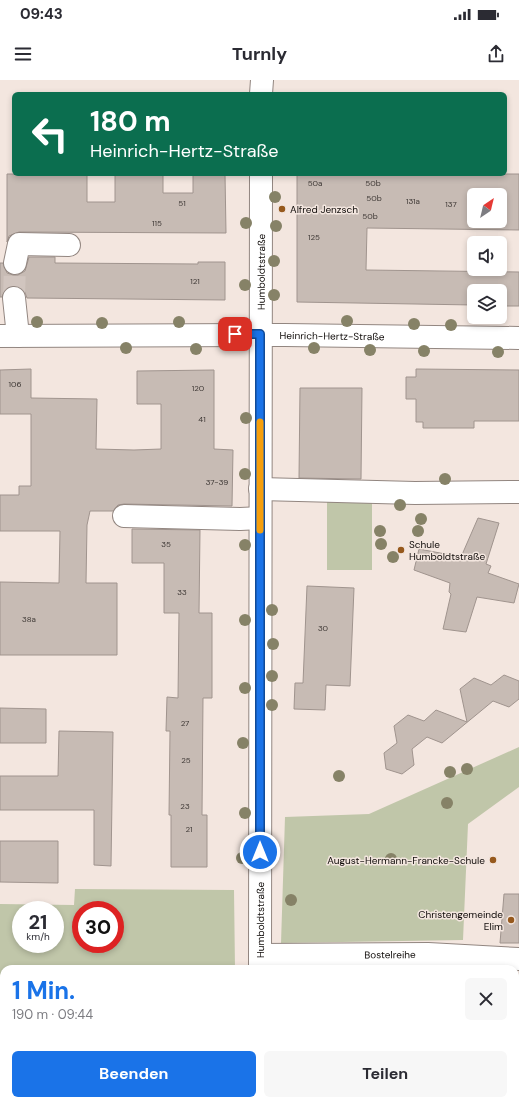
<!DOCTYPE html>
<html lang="de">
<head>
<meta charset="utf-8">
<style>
  body { margin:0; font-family:"DM Sans",sans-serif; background:#f7f7f7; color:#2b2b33; height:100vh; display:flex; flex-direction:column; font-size:15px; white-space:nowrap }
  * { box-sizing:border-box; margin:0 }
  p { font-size:13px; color:#7c7c81 }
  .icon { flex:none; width:22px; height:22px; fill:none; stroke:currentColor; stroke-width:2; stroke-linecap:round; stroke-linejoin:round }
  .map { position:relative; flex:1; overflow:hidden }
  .drawer { position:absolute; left:0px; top:885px; width:519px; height:140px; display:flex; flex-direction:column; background:#fff; border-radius:12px 12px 0 0; box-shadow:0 2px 6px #0003 }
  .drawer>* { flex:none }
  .banner { position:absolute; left:12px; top:12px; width:495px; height:84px; border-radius:6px; box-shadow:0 2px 6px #0003; background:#0b6e4f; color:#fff; overflow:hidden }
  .needle { width:26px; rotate:35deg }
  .controls { position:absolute; left:467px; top:108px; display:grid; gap:8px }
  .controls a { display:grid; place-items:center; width:40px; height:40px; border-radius:6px; background:#fff; box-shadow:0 2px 6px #0003; font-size:20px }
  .speed { position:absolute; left:12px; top:821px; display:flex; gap:8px; font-size:20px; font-weight:700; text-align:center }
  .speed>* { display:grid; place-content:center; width:52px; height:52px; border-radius:50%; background:#fff; box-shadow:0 2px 6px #0003; line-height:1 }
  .speed small { font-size:10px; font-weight:400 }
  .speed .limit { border:6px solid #d22; background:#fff; color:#111 }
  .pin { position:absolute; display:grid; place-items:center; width:34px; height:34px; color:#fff; margin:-17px; border-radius:8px; box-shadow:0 2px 6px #0006 }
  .me { position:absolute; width:44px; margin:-22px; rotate:0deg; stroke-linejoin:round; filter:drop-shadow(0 0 3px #0008) }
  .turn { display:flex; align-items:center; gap:14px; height:84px; padding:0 12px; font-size:18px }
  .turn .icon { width:52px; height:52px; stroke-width:2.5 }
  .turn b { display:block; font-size:28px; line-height:34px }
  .round { display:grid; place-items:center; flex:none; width:42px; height:42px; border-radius:6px; background:#f7f7f7 }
  .headline { display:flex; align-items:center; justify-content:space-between; height:68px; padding:0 12px }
  h1 { font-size:24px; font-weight:700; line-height:30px; color:#1a73e8 }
  .primary-button { display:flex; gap:8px; margin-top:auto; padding:8px 12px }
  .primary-button a { flex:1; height:46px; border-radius:6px; background:#1a73e8; color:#fff; font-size:16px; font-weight:700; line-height:46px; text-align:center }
  .primary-button a+a { background:#f7f7f7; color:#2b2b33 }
  .status { display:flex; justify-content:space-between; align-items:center; height:28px; padding:0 20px; background:#fff; direction:ltr }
  .status svg { height:11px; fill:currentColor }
  header { display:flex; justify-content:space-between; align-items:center; height:52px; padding:0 12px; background:#fff; font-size:18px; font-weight:700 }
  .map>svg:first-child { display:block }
</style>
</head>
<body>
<div class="status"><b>09:43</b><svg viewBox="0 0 49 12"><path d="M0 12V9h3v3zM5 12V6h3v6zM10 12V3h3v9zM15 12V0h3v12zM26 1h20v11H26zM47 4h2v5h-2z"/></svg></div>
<header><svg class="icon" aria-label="menu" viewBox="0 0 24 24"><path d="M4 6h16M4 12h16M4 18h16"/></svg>Turnly<svg class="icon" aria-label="share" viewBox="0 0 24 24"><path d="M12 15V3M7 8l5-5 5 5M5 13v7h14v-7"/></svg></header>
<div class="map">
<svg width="519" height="1025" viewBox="0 0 519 1025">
  <rect width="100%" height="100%" fill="#f3e6df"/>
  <g fill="#c0c6a9" fill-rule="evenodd">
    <rect x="327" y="418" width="45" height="72"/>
    <path d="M 519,667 L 519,707 L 468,744 L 463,860 L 281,863 L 285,737 L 369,734 Z"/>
    <path d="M 75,809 L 234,810 L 235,889 L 4,889 L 4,967 L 0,968 L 0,824 L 74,825 ZM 21,830 L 55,830 L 55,864 L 21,864 ZM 81,830 L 115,830 L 115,864 L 81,864 Z"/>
  </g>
  <g fill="#c7bbb4" stroke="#a0948e" fill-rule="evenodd">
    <path d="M 7,94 L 87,94 L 87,122 L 115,122 L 115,94 L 163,94 L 163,113 L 193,113 L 193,94 L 225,94 L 226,153 L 19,152 L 9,156 L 7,162 Z"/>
    <path d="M 297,94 L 519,94 L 519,150 L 367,148 L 366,190 L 519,192 L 519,226 L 500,226 L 500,211 L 474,211 L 474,225 L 297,222 ZM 474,115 L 500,115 L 500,141 L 474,141 Z"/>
    <path d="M 29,177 L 55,177 L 55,183 L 198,184 L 198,182 L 225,182 L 225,220 L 27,218 L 24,210 L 19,207 L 13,206 L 6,208 L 2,217 L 0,217 L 0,183 L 3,183 L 7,193 L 13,195 L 18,195 L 25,191 Z"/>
    <path d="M 31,289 L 31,318 L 97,319 L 96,369 L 134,370 L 161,369 L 161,324 L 137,324 L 137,291 L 214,290 L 214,369 L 233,370 L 232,426 L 124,424 L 118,425 L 113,431 L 90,431 L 87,445 L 86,503 L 117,503 L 117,575 L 0,575 L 0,502 L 59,503 L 60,451 L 0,451 L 0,415 L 19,415 L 19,406 L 31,406 L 31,334 L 0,334 L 0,290 Z"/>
    <path d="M 416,289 L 519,290 L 519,341 L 474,341 L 474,348 L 423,348 L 423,342 L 416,342 L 416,319 L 406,319 L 406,297 L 416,297 Z"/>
    <path d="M 300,308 L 362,308 L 361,399 L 299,398 Z"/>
    <path d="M 478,438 L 499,443 L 486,484 L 491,486 L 488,493 L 519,504 L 514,523 L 477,517 L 466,552 L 443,549 L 451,514 L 449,512 L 450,503 L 414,490 L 419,469 L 461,477 Z"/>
    <path d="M 132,449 L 200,450 L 199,533 L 212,533 L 212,618 L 203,618 L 202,735 L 207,735 L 207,787 L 171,787 L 171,735 L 169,735 L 170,651 L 166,651 L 167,617 L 178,618 L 179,533 L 164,533 L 164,483 L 132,483 Z"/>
    <path d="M 307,506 L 354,508 L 350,606 L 326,605 L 325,630 L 294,629 L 295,603 L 303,603 Z"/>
    <path d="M 504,595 L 519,601 L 519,619 L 509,627 L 493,621 L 442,663 L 427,657 L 412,669 L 414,685 L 402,694 L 386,689 L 384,673 L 397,663 L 394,646 L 408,635 L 424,641 L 436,630 L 467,642 L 460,609 L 474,598 L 491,605 Z"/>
    <path d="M 0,628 L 46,629 L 46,663 L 0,663 Z"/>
    <path d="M 59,651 L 113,652 L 111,786 L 94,785 L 94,730 L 0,730 L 0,696 L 58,696 Z"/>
    <path d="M 0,761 L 58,761 L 58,803 L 0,802 Z"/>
    <path d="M 504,814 L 519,814 L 519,863 L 500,863 Z"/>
  </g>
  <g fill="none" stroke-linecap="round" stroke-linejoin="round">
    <path stroke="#d1c5bf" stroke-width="22" stroke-dasharray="22 11" stroke-linecap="butt" d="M 14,218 L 15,183"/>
    <g stroke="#928680" stroke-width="24">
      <g id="minor">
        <path d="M 261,14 L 262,0"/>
        <path d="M 15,183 L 19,164 L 69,165"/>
        <path d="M 14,218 L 18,256"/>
        <path id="s1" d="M 0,256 L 285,255 L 519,258"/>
        <path d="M 260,409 L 415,413 L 519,412"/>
        <path d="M 124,436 L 240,439 L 260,438"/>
        <path id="s2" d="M 260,875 L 428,874 L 519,879"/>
        <path id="s3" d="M 260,889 L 261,94"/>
        <path d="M 0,983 L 4,983"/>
        <path d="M 256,1025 L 256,1021"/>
        <path d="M 503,1025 L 519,1022"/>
      </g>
    </g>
    <use href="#minor" stroke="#fff" stroke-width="22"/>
  </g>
  <g fill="#868267">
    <circle cx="275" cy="117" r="6"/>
    <circle cx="246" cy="143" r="6"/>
    <circle cx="276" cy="146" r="6"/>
    <circle cx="274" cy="181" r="6"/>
    <circle cx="245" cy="205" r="6"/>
    <circle cx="274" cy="215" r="6"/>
    <circle cx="347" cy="241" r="6"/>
    <circle cx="37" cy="242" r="6"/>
    <circle cx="179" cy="242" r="6"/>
    <circle cx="102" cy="243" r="6"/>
    <circle cx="414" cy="244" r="6"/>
    <circle cx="451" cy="245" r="6"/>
    <circle cx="126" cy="268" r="6"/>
    <circle cx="314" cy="268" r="6"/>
    <circle cx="196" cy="269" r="6"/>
    <circle cx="370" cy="270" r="6"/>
    <circle cx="424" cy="271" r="6"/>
    <circle cx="498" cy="272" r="6"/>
    <circle cx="246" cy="338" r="6"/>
    <circle cx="245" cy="394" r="6"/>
    <circle cx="445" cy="399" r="6"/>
    <circle cx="400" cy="425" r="6"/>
    <circle cx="421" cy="439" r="6"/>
    <circle cx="380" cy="451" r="6"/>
    <circle cx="418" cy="451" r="6"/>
    <circle cx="381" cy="464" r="6"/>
    <circle cx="245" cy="465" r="6"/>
    <circle cx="393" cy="477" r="6"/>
    <circle cx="272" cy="530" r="6"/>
    <circle cx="245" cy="540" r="6"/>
    <circle cx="273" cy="564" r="6"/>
    <circle cx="272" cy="596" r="6"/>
    <circle cx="245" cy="608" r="6"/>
    <circle cx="272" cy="625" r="6"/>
    <circle cx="243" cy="663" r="6"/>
    <circle cx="467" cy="689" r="6"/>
    <circle cx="450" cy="692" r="6"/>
    <circle cx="339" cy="696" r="6"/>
    <circle cx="447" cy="723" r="6"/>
    <circle cx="245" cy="733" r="6"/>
    <circle cx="242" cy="778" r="6"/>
    <circle cx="391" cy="779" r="6"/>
    <circle cx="291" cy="820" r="6"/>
  </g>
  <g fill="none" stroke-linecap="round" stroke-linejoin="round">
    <g stroke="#114b97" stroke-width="10">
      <path id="route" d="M 235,254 L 260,254 L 260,772"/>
    </g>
    <use href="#route" stroke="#1a73e8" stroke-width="7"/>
    <path stroke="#f59e0b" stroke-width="7" d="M 260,342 L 260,450"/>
  </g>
  <g fill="#96591d" stroke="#f3e6df" stroke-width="1.5">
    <circle cx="282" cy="129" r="4"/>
    <circle cx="401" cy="470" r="4"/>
    <circle cx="493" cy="780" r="4"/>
    <circle cx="511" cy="840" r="4"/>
  </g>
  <g text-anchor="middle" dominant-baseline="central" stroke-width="3" stroke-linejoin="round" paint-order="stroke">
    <g font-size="8" fill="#3d3734">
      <text x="315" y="103">50a</text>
      <text x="373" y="103">50b</text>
      <text x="374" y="118">50b</text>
      <text x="413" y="121">131a</text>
      <text x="182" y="123">51</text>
      <text x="451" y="124">137</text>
      <text x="370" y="136">50b</text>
      <text x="157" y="143">115</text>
      <text x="314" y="157">125</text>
      <text x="195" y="201">121</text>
      <text x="15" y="304">106</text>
      <text x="198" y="308">120</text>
      <text x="202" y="339">41</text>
      <text x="217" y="402">37-39</text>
      <text x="166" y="464">35</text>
      <text x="182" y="512">33</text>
      <text x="29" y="539">38a</text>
      <text x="323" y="548">30</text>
      <text x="185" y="643">27</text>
      <text x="186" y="680">25</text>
      <text x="185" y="726">23</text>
      <text x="189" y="749">21</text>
    </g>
    <g font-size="10" fill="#0f0b09" stroke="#f3e6df" text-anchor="start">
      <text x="290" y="129">Alfred Jenzsch</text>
      <text x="409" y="464">Schule<tspan x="409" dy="12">Humboldtstraße</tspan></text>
      <text x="485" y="780" text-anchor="end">August-Hermann-Francke-Schule</text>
      <text x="503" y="834" text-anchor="end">Christengemeinde<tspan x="503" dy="12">Elim</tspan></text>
    </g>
    <g font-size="10" fill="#0f0b09" stroke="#f3e6df">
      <text stroke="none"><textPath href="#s3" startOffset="697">Humboldtstraße</textPath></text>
      <text stroke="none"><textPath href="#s1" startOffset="332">Heinrich-Hertz-Straße</textPath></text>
      <text stroke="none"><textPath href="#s3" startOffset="49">Humboldtstraße</textPath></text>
      <text stroke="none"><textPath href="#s2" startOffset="130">Bostelreihe</textPath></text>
    </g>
  </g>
</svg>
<div class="controls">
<a><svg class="needle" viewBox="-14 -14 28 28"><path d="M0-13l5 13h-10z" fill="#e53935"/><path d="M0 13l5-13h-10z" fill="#7c7c81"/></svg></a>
<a><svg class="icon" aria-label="sound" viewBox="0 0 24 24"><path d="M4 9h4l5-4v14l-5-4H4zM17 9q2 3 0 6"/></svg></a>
<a><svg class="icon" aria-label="layers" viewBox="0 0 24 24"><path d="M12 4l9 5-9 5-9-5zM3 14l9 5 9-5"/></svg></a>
</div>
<div class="speed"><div>21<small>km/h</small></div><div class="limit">30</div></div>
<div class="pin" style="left:235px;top:254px;background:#d93025"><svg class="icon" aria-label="arrive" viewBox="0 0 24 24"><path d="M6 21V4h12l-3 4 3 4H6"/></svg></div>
<svg class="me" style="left:260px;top:772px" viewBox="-20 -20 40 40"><circle r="17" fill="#1a73e8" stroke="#fff" stroke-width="3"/><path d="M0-11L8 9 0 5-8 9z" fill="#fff"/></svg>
<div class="banner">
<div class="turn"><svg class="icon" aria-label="left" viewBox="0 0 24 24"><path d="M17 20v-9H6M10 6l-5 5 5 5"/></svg><div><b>180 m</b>Heinrich-Hertz-Straße</div></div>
</div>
<section class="drawer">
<div class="headline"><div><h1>1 Min.</h1><p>190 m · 09:44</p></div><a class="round"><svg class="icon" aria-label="close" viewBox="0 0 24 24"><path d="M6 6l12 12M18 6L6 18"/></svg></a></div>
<div class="primary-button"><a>Beenden</a><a>Teilen</a></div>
</section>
</div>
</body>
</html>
